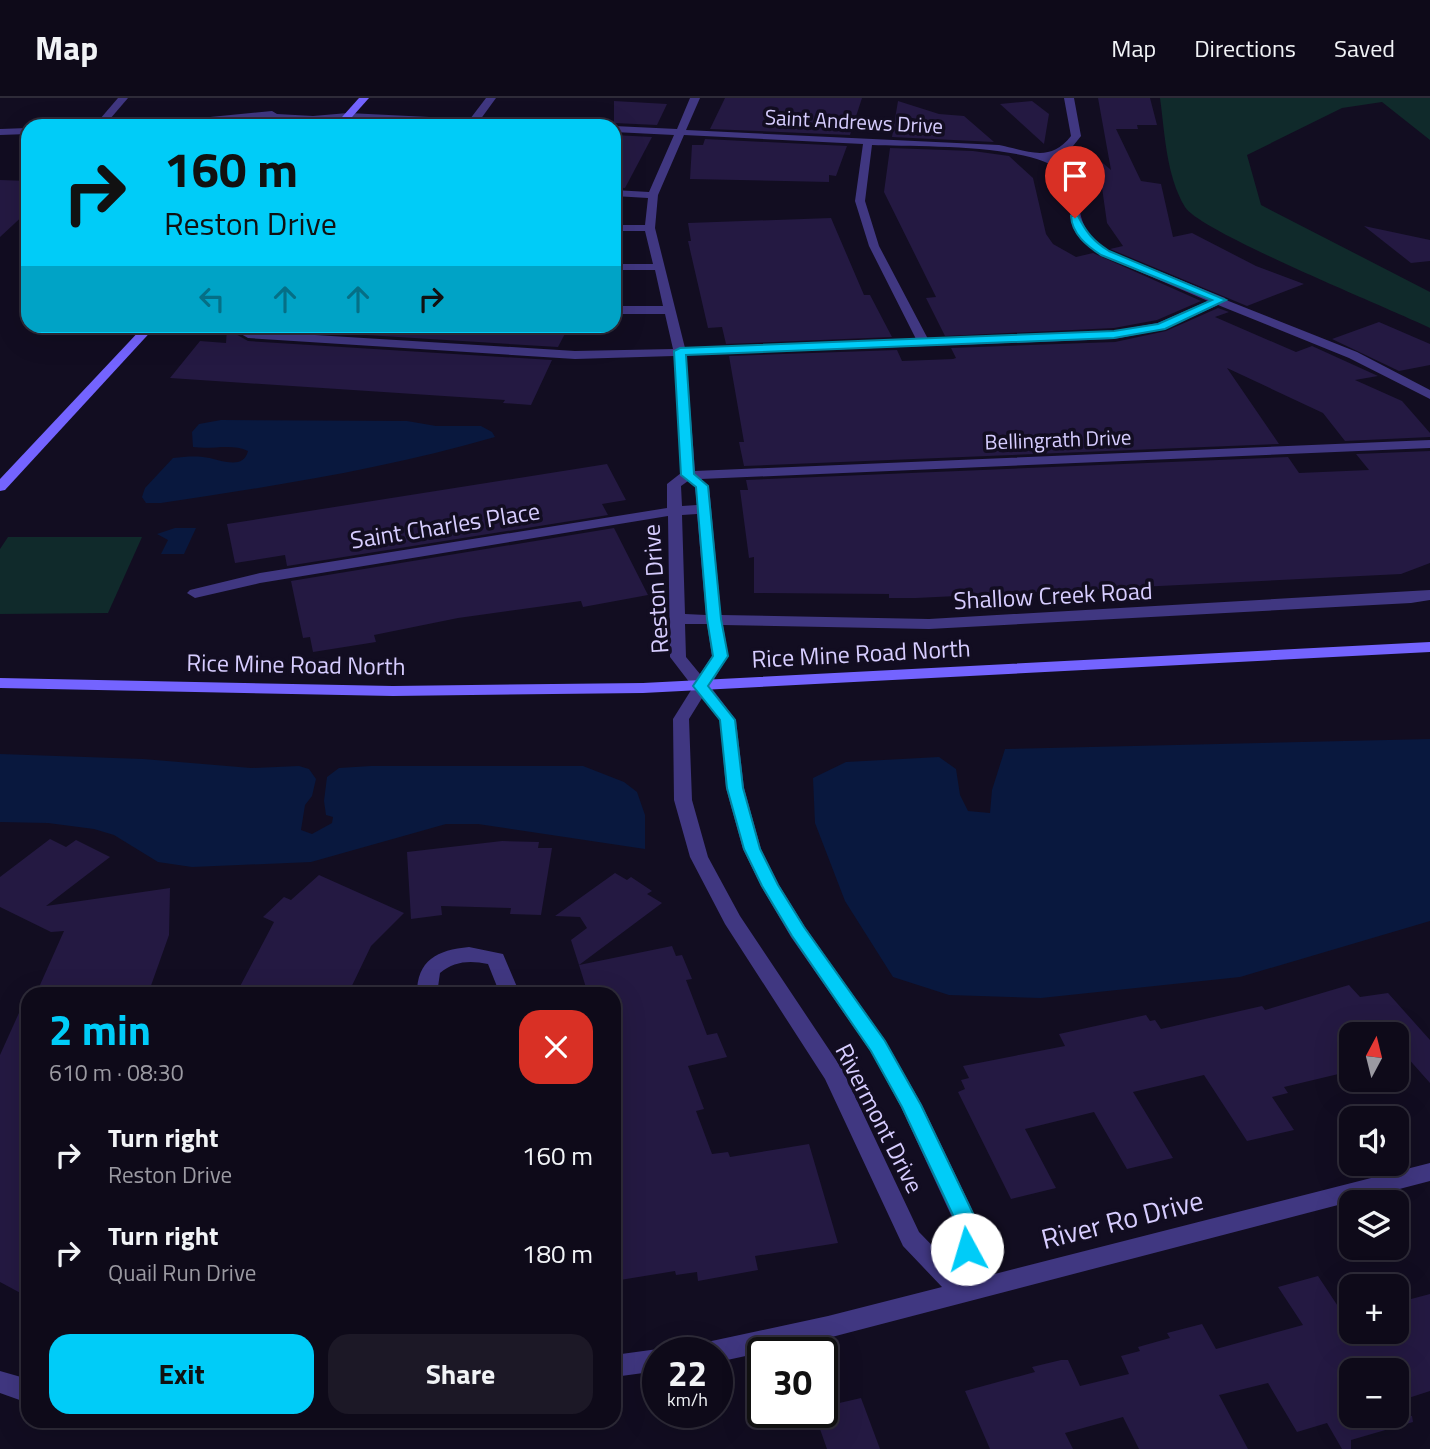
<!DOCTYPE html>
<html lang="en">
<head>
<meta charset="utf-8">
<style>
  body { margin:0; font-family:"Titillium Web",sans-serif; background:#1c1826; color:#f1f3f6; height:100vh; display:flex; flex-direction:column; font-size:26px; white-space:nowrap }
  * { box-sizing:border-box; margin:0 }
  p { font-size:23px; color:#9b9aa2 }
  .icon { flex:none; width:38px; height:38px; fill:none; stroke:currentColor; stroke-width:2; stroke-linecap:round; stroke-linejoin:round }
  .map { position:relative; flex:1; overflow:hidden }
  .details { position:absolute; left:21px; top:889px; width:600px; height:441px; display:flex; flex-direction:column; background:#0e0a19; border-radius:21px; box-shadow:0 7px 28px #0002,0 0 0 2px #2e2b38 }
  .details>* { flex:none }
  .hud { position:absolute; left:21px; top:21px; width:600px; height:214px; border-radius:21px; box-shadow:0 7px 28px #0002,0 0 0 2px #2e2b38; background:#00ccf8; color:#111; overflow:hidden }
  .needle { width:46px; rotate:7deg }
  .controls { position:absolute; left:1339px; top:924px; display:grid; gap:14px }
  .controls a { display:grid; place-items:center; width:70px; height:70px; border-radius:14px; background:#0e0a19; box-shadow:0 7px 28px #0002,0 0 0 2px #2e2b38; font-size:35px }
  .speed { position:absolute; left:642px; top:1239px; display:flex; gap:14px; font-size:35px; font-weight:700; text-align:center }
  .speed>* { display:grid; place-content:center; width:91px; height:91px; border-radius:50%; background:#0e0a19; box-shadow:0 7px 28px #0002,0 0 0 2px #2e2b38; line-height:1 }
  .speed small { font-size:18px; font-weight:400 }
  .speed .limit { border:4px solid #111; border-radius:10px; background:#fff; color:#111 }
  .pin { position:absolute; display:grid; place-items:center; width:60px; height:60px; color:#fff; margin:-72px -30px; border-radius:50% 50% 50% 0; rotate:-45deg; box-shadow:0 0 7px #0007 }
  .pin .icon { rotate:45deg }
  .me { position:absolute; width:77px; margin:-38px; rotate:354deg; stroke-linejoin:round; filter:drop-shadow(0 0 5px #0008) }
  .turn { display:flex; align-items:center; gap:24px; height:147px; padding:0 28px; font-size:32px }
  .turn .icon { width:91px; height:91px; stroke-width:2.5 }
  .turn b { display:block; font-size:49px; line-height:60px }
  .lanes { display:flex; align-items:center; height:66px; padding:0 28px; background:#0003; justify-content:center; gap:35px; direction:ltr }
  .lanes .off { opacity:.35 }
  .round { display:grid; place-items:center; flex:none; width:74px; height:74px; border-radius:21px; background:#1c1826 }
  .overview { display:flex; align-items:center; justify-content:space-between; height:119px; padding:0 28px }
  h1 { font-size:42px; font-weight:700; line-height:52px; color:#00ccf8 }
  .button { display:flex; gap:14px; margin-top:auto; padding:14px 28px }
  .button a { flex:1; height:80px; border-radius:21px; background:#00ccf8; color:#111; font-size:28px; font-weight:700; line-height:80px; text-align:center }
  .button a+a { background:#1c1826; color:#f1f3f6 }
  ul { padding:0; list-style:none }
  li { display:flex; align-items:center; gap:21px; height:98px; padding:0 28px }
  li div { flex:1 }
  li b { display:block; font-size:26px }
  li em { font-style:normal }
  header { display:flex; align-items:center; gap:42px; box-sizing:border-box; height:98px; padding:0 35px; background:#0e0a19; border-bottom:2px solid #2e2b38 }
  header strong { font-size:33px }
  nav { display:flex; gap:38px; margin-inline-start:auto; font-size:24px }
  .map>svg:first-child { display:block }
</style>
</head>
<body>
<header>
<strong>Map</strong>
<nav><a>Map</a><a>Directions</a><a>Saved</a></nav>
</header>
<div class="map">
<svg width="1430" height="1351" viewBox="0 0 1430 1351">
  <rect width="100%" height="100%" fill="#120d21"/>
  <g fill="#102a2b">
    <path d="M 1160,0 L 1430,0 L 1430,42 L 1382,4 L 1342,10 L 1247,57 L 1261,107 L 1430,194 L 1430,230 C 1391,211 1200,134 1185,109 C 1166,77 1165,36 1160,0 Z"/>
    <path d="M 8,439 L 142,439 L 108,515 L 0,516 L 0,451 Z"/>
  </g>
  <g fill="#09183e">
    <path d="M 221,322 L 407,323 L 436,328 L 481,328 L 492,334 L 495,339 C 385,371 274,388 161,405 L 146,405 L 142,399 L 145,390 L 173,360 C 183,359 193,358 203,359 C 217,360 243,374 248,353 C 232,345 212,352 193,349 L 192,334 L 199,326 Z"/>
    <path d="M 175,430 L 196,430 L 184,456 L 161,456 L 168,442 L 157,436 Z"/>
    <path d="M 1430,641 L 1430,823 L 1240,879 L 1041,900 L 949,897 L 893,879 L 845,803 L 815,725 L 813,680 L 846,664 L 939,659 L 956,671 L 960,697 L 968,713 L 990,715 L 992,692 L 1005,651 Z"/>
    <path d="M 0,656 L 143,661 L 251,670 L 299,668 L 309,671 L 316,681 L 312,698 L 305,707 L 301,732 L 312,736 L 332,725 L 333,719 L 326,717 L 324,703 L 327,679 L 339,670 L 371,668 L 583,668 L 624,684 L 637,694 L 645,717 L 645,751 L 478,726 L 446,726 L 311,764 L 192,769 L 158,764 L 114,737 L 94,731 L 48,725 L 0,724 Z"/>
  </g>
  <g fill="#241942">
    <path d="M 725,0 L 862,0 L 850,37 L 710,31 Z"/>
    <path d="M 1098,0 L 1150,0 L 1157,27 L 1137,27 L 1138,31 L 1116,31 L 1141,83 L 1161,86 L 1173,139 L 1192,135 L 1256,168 L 1304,186 L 1247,208 L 1110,151 L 1123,148 L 1107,125 L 1098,61 L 1111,72 Z"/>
    <path d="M 614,3 L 667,6 L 657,27 L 614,25 Z"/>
    <path d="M 898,3 L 939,16 L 964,18 L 994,44 L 892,39 Z"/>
    <path d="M 1032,3 L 1049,16 L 1044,46 L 1000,6 Z"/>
    <path d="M 614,37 L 652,39 L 625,90 L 614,89 Z"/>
    <path d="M 705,41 L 847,48 L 836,78 L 829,77 L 829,84 L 690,81 L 692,47 L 703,47 Z"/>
    <path d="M 890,50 L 973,53 L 1009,58 L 1033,80 L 1046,136 L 1053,146 L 1076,159 L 1093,155 L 1201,203 L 1157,222 L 1114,230 L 945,238 L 926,200 L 936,199 L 884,94 Z"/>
    <path d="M 0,82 L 28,83 L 28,113 L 0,139 Z"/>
    <path d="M 831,120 L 864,197 L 870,197 L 892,239 L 726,246 L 722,229 L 708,230 L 688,143 L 691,143 L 688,125 Z"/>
    <path d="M 1364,128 L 1430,142 L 1430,163 L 1411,165 Z"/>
    <path d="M 1218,210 L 1229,214 L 1215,219 L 1296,254 L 1312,248 L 1378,278 L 1355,282 L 1402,303 L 1430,335 L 1430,339 L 1345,343 L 1323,315 L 1227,270 L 1279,346 L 744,368 L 739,344 L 744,344 L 729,258 L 897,252 L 902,263 L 953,261 L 956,260 L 951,250 L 1115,244 L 1166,233 Z"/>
    <path d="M 1379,224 L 1430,246 L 1430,267 L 1399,273 L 1332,241 Z"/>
    <path d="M 246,228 L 569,228 L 558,249 L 252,230 Z"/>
    <path d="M 227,231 L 248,243 L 552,262 L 531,307 L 503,305 L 505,302 L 170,280 L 200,243 L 226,245 Z"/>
    <path d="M 1430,353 L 1430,465 L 1401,476 L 916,500 L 889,500 L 889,496 L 754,495 L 754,459 L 749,460 L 740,392 L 748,392 L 746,382 L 1288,359 L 1299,375 L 1369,372 L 1356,356 Z"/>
    <path d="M 607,366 L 626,402 L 602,406 L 608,417 L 287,468 L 285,457 L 235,465 L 227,426 Z"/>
    <path d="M 614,430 L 648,497 L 583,509 L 581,503 L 458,520 L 374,537 L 376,544 L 313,554 L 310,539 L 303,540 L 291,483 Z"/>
    <path d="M 50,741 L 66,749 L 76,742 L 110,759 L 46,808 L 170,790 L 169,837 L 148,896 L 36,896 L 64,833 L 51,834 L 0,809 L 0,779 Z"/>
    <path d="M 502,743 L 539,744 L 538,750 L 552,750 L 541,817 L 510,816 L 511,810 L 441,808 L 442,817 L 411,821 L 407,754 Z"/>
    <path d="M 615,775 L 627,782 L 631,779 L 652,793 L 647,796 L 662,805 L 579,867 L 571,842 L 587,830 L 580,819 L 555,818 Z"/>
    <path d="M 319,777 L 404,815 L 371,848 L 348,896 L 236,896 L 274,824 L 263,819 L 284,799 L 291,802 Z"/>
    <path d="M 672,848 L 676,858 L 682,857 L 692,881 L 686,882 L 707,937 L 717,935 L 727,959 L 688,968 L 704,1011 L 696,1013 L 712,1056 L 728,1054 L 730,1059 L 809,1046 L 838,1145 L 755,1158 L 758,1172 L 698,1183 L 697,1174 L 676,1177 L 675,1173 L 614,1183 L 614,896 L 588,896 L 579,867 Z"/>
    <path d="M 1349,887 L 1360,899 L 1388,895 L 1430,942 L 1430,985 L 1406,958 L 1396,961 L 1396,936 L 1351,936 L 1351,973 L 1284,989 L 1288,995 L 1272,999 L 1294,1032 L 1247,1043 L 1204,977 L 1133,994 L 1173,1060 L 1127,1071 L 1094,1014 L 1025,1031 L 1056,1090 L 1011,1101 L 958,994 L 965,991 L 961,982 L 969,980 L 963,968 L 1065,948 L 1059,936 L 1146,917 L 1150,923 L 1155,922 L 1161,931 L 1262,908 L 1265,912 Z"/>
    <path d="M 28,895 L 28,1199 L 0,1184 L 0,957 Z"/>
    <path d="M 1318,1178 L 1351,1228 L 1351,1234 L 1396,1234 L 1396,1205 L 1430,1196 L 1430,1293 L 1396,1304 L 1396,1272 L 1351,1272 L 1351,1318 L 1412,1318 L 1413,1324 L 1351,1342 L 1351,1351 L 1342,1351 L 1327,1325 L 1297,1334 L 1268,1285 L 1219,1297 L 1248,1351 L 1139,1351 L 1123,1319 L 1065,1335 L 1073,1351 L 990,1351 L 965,1293 L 1035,1274 L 1032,1269 L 1061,1262 L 1068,1262 L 1080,1288 L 1129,1276 L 1121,1258 L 1140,1253 L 1138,1249 L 1170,1240 L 1167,1235 L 1202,1226 L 1216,1251 L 1303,1227 L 1278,1189 Z"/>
    <path d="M 861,1300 L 880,1351 L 827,1351 L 814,1314 L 822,1314 L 822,1309 Z"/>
  </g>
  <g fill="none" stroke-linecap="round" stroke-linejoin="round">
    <g fill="#403781" fill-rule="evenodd">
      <path d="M 118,0 L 128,0 L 104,28 L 94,28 Z"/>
      <path d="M 486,0 L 496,0 L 480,22 L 554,25 L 559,28 L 496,28 L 348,21 L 313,24 L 258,20 L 178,28 L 144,28 L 149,25 L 272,13 L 277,16 L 313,18 L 348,15 L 470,21 Z"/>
      <path d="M 690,0 L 700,0 L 686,32 L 999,47 C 1029,53 1050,65 1071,38 L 1064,0 L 1074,0 L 1081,38 L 1069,53 L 1055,60 C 1097,83 1058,122 1109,153 L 1225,200 L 1226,202 L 1357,254 L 1430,292 L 1430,301 L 1349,260 L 1218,207 L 1165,231 L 1114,241 L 686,257 L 695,373 L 1430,342 L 1430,350 L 701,381 L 709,388 L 721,517 L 929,521 L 1430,492 L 1430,502 L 1411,505 L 929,531 L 723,527 L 728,558 L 710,588 L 736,622 L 744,690 L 761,751 L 779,787 L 805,829 L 885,942 L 922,1007 L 981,1130 L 975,1181 L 1430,1065 L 1430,1083 L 828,1240 L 718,1264 L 718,1255 L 695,1255 L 698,1247 L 707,1244 L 828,1218 L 942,1189 L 903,1148 L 825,981 L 725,826 L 690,759 L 674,702 L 673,621 L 693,589 L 670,559 L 668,418 L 260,485 L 195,500 L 187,495 L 190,492 L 260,475 L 667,410 L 667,386 L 681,375 L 674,258 L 575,261 L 248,240 L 227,228 L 241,228 L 251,233 L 575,253 L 673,251 L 665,216 L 614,216 L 614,208 L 663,208 L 655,172 L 614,172 L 614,166 L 653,166 L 645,133 L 614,133 L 614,127 L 645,127 L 648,100 L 614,98 L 614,92 L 649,94 L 674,37 L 614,34 L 614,28 L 677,31 ZM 684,37 L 863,46 L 855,103 L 869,148 L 916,241 L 685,250 L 655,130 L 658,97 ZM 872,47 C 916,49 1033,45 1063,75 C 1079,112 1055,129 1101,157 L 1208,203 L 1158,225 L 1114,233 L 928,241 L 879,148 L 865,103 ZM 688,383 L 695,389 L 697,407 L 682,408 L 681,388 ZM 697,416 L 706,517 L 685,516 L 682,417 ZM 685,526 L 707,526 L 712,558 L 700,576 L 686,559 ZM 702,600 L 720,623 L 726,690 L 743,751 L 761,788 L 791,839 L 871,954 L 901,1009 L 957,1130 L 953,1169 L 919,1134 L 842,971 L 740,818 L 708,759 L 692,702 L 689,621 Z"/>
      <path d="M 28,30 L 28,36 L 0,37 L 0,31 Z"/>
      <path d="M 469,849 L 503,856 L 520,896 L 500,896 L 488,866 C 470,862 454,863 440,875 L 437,896 L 417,896 C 417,862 437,852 469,849 Z"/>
      <path d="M 658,1251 L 667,1255 L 658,1255 L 658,1273 L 614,1279 L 614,1257 Z"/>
      <path d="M 0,1273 L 28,1281 L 28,1305 L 0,1295 Z"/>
    </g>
    <g fill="#7464ff" fill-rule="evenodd">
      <path d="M 359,0 L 369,0 L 344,28 L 334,28 Z"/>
      <path d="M 144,228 L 156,228 L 5,392 L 0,393 L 0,381 Z"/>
      <path d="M 1430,544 L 1430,554 L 643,595 L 393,598 L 0,590 L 0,580 L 393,588 L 643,585 Z"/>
    </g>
  </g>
  <path fill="#00ccf8" stroke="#0085a1" stroke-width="2" d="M 1071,118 L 1078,118 C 1086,134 1093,143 1109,153 L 1226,202 L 1165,231 L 1114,240 L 686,257 L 694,376 L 708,388 L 721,521 L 728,558 L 708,588 L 735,622 L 743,690 L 760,751 L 778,787 L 804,829 L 885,943 L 921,1007 L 980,1130 L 974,1157 L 967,1160 L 959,1157 L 956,1151 L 959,1130 L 902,1009 L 871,953 L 792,838 L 762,788 L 744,751 L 727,690 L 720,622 L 693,588 L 713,558 L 707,521 L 696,389 L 681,377 L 674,253 L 680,250 L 1114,233 L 1158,226 L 1212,202 L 1101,157 C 1087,148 1072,136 1071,118 Z"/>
  <g text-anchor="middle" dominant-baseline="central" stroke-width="7" stroke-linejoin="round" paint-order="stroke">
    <g font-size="21" fill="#d7cdff" stroke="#120d21">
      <text transform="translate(854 23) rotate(3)">Saint Andrews Drive</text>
      <text transform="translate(1058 341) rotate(-2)">Bellingrath Drive</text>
    </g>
    <g font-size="24" fill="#d7cdff" stroke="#120d21">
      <text transform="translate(445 427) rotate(-9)">Saint Charles Place</text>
      <text transform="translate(655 491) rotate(-94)">Reston Drive</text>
      <text transform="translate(1053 497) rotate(-3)">Shallow Creek Road</text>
      <text transform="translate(861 555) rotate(-3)">Rice Mine Road North</text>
      <text transform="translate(296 566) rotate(1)">Rice Mine Road North</text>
      <text transform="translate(880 1020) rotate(63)">Rivermont Drive</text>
    </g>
    <g font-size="28" fill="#d7cdff" stroke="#120d21">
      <text transform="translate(1122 1121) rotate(-14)">River Ro Drive</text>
    </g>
  </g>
</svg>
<div class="controls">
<a><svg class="needle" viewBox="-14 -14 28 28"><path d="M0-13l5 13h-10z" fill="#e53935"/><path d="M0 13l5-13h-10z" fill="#9b9aa2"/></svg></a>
<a><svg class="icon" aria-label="sound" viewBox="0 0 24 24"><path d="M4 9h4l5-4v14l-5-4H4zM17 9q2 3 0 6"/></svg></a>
<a><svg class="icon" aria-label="layers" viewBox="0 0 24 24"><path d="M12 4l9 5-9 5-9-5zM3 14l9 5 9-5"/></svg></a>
<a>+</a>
<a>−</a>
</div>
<div class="speed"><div>22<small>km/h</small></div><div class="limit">30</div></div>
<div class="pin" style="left:1075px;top:120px;background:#d93025"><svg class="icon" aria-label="arrive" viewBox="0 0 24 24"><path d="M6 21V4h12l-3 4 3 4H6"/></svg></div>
<svg class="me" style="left:967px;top:1151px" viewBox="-20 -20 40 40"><circle r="19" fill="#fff"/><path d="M0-13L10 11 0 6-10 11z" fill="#00ccf8"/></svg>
<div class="hud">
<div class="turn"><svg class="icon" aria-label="right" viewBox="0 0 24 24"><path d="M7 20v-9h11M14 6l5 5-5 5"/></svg><div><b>160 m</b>Reston Drive</div></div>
<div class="lanes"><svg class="icon off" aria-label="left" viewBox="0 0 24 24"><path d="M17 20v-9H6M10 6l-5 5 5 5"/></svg><svg class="icon off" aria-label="ahead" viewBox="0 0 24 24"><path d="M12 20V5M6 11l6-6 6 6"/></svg><svg class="icon off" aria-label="ahead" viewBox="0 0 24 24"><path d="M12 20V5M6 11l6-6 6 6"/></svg><svg class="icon" aria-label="right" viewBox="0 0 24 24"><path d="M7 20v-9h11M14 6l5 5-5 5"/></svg></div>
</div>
<section class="details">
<div class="overview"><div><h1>2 min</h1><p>610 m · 08:30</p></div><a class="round" style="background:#d93025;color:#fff"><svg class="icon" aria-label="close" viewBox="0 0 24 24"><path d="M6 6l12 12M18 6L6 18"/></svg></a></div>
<ul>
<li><svg class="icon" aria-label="right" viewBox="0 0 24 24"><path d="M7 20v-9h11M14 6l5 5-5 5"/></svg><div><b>Turn right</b><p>Reston Drive</p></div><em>160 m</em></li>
<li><svg class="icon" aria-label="right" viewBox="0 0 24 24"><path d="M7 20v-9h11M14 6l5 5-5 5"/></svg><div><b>Turn right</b><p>Quail Run Drive</p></div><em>180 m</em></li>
</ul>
<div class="button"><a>Exit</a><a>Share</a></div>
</section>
</div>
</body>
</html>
